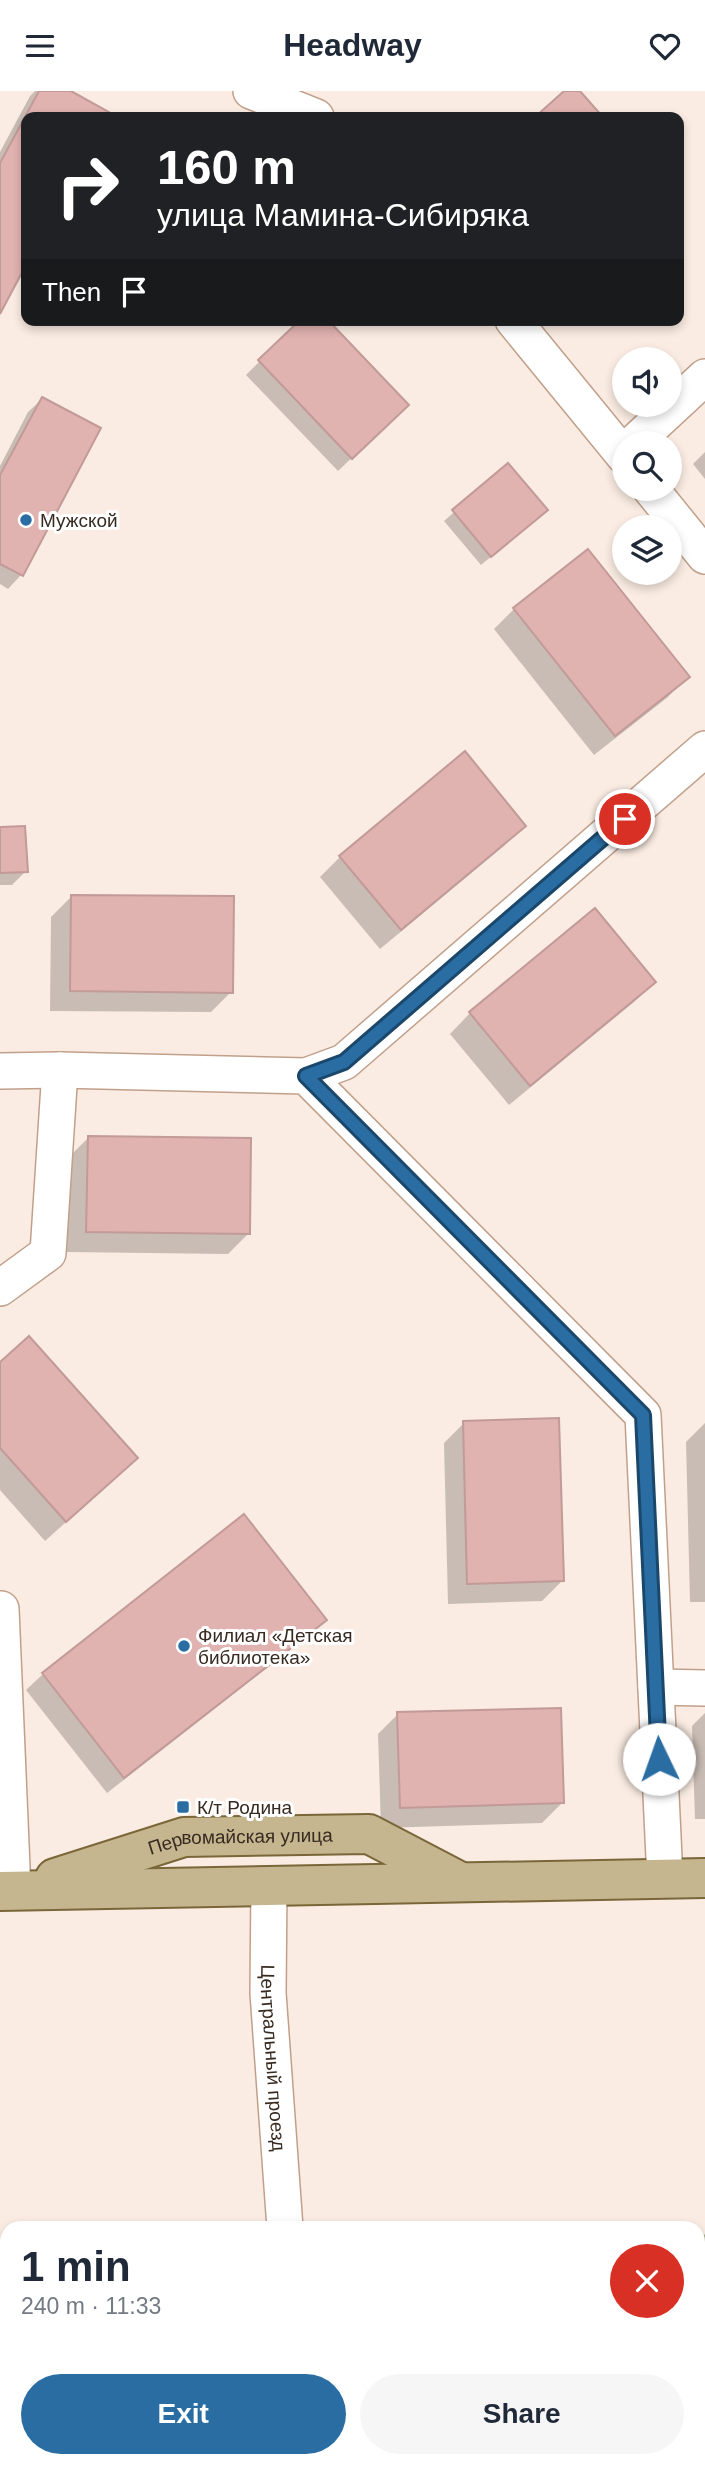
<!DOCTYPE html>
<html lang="en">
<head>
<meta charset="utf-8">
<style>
  body { margin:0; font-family:Arial,sans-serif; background:#f6f6f7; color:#1f2937; height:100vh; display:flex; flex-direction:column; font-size:26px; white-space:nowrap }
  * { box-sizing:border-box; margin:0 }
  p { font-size:23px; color:#747a83 }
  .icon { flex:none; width:38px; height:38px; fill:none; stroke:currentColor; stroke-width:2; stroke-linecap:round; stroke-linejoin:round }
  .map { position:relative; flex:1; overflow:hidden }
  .sheet { position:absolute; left:0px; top:2130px; width:705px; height:247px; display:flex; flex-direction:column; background:#fff; border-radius:21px 21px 0 0; box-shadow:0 4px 10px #0003 }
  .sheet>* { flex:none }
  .guide { position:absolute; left:21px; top:21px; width:663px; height:214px; border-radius:14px; box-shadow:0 4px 10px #0003; background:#202124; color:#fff; overflow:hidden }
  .fabs { position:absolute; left:612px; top:256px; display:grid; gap:14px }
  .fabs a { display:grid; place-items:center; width:70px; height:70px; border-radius:50%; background:#fff; box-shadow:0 4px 10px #0003; font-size:35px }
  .pin { position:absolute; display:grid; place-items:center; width:60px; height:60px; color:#fff; margin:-30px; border:4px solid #fff; border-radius:50%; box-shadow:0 2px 7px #0007 }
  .me { position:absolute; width:77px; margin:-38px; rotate:357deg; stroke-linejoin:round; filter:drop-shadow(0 0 5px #0008) }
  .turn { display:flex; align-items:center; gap:24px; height:147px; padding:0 21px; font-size:32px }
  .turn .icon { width:91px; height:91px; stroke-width:2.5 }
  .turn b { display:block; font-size:49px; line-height:60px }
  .then { display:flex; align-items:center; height:66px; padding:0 21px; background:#0003; gap:14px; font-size:26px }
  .round { display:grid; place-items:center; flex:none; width:74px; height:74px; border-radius:37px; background:#f6f6f7 }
  .head { display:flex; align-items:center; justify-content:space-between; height:119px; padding:0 21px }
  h1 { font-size:42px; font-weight:600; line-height:52px }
  .action { display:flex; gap:14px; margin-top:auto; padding:14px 21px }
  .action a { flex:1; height:80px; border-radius:42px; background:#2a6da3; color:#fff; font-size:28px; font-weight:600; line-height:80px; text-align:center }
  .action a+a { background:#f6f6f7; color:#1f2937 }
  header { display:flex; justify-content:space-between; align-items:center; height:91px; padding:0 21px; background:#fff; font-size:32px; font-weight:600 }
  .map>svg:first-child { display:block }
</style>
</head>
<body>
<header><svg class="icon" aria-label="menu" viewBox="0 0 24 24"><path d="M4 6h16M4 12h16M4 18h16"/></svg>Headway<svg class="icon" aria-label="heart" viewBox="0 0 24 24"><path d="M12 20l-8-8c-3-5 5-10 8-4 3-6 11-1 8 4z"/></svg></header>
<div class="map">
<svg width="705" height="2375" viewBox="0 0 705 2375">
  <rect width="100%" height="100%" fill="#faece2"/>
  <g fill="#0003">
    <path d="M 35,0 L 67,0 L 107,21 L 104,26 L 26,26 L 26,171 L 0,219 L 0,61 L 30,5 Z"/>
    <path d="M 260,270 L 393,328 L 338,380 L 246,284 Z"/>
    <path d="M 42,308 L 21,484 L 8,498 L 0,493 L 0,375 L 28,321 Z"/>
    <path d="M 705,361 L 705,388 L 693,373 Z"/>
    <path d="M 508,374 L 536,428 L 481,474 L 444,430 Z"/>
    <path d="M 514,518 L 688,585 L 668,606 L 594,664 L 494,538 Z"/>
    <path d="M 524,734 L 504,755 L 380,858 L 320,786 L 340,766 Z"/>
    <path d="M 0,738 L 26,780 L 12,794 L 0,794 Z"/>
    <path d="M 72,805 L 231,901 L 211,921 L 50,920 L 51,826 Z"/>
    <path d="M 595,819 L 654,891 L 634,911 L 509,1014 L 450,943 L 470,922 Z"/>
    <path d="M 88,1047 L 248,1143 L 228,1163 L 67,1161 L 68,1067 Z"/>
    <path d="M 0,1273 L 115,1387 L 45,1450 L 0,1399 Z"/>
    <path d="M 464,1332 L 562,1490 L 542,1510 L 448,1513 L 444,1352 Z"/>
    <path d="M 705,1332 L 705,1511 L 690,1511 L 686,1351 Z"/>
    <path d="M 325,1529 L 308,1545 L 107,1702 L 26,1599 L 43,1583 Z"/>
    <path d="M 705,1622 L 705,1728 L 695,1728 L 692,1635 Z"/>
    <path d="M 398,1623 L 562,1712 L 542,1732 L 381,1737 L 378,1643 Z"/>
  </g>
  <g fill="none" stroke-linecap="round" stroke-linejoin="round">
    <g stroke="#a5b18c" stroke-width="63">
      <path d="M 698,2176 L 705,2175"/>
      <path d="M 0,2249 L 7,2248"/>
    </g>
  </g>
  <g fill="#e0b2b0" stroke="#c29a98" stroke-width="2">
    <path d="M 39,0 L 71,0 L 109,21 L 106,26 L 26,26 L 26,174 L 0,223 L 0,72 Z"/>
    <path d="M 564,0 L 580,0 L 603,26 L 535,26 Z"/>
    <path d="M 300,229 L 328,229 L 409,314 L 352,368 L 258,269 Z"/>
    <path d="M 42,306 L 101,337 L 23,485 L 0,473 L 0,384 Z"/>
    <path d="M 508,372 L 548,419 L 491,466 L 452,419 Z"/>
    <path d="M 588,458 L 690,586 L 615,645 L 513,517 Z"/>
    <path d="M 465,660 L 526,735 L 401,839 L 339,765 Z"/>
    <path d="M 25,735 L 28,781 L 0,782 L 0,736 Z"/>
    <path d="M 71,804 L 234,805 L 233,902 L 70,900 Z"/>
    <path d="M 595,817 L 656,891 L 530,995 L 469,921 Z"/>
    <path d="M 88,1045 L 251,1047 L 250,1143 L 86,1141 Z"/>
    <path d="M 29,1245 L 138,1367 L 66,1431 L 0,1357 L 0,1271 Z"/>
    <path d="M 559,1327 L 564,1490 L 467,1493 L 463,1330 Z"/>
    <path d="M 244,1423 L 327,1529 L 124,1687 L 42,1582 Z"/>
    <path d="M 561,1617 L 564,1712 L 400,1717 L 397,1621 Z"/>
  </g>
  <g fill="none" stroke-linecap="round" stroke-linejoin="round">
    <g stroke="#c1a08b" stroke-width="38">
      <g id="minor">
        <path d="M 251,0 L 316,26"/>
        <path d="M 513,229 L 625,366"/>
        <path d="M 634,352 L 705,286"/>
        <path d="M 650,397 L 705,465"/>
        <path d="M 0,980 L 60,979 L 306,985 L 643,1324 L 665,1788"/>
        <path d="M 306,985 L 344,971 L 705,658"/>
        <path d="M 0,1197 L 48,1162 L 60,979"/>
        <path d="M 1,1518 L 13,1800"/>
        <path d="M 656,1596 L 705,1597"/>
        <path id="s1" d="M 269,1795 L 268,1902 L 285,2137"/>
        <path d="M 320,2370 L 323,2375"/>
      </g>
    </g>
    <g stroke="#7a6638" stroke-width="42">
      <g id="major">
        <path id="s2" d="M 55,1787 L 184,1746 L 369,1743 L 457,1789"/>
        <path d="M 0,1800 L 705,1787"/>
        <path d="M 698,2284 L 705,2283"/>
        <path d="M 0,2373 L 21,2370"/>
      </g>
    </g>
    <use href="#minor" stroke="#fff" stroke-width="35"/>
    <use href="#major" stroke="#c5b68f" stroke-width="38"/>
  </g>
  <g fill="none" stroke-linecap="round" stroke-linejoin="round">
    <g stroke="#1b476a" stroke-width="18">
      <path id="route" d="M 625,728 L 344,971 L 306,985 L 643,1324 L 659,1668"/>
    </g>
    <use href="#route" stroke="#2a6da3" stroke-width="12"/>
  </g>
  <g fill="#2a6da3" stroke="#fff" stroke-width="2.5">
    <circle cx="26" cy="429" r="7"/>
    <circle cx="184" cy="1555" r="7"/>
    <rect x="176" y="1709" width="14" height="14" rx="3.5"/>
  </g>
  <g text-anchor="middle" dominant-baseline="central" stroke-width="6" stroke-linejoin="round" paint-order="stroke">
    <g font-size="19" fill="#372a21" stroke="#fff" text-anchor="start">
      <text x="40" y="429">Мужской</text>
      <text x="198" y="1544">Филиал «Детская<tspan x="198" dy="22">библиотека»</tspan></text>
      <text x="197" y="1716">К/т Родина</text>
    </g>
    <g font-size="19" fill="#372a21" stroke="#fff">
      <text stroke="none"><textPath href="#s2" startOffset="191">Первомайская улица</textPath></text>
      <text stroke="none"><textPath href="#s1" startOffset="172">Центральный проезд</textPath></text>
    </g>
  </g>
</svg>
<div class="fabs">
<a><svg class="icon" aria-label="sound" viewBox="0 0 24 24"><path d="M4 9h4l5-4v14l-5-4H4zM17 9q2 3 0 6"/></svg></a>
<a><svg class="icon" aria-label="search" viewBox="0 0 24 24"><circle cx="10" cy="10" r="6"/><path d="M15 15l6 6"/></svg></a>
<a><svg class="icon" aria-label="layers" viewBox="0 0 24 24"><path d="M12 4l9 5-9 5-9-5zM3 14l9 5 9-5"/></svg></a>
</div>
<div class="pin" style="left:625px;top:728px;background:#d93025"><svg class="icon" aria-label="arrive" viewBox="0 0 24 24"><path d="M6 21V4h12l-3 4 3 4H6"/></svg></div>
<svg class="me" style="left:659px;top:1668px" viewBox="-20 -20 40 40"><circle r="19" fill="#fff"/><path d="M0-13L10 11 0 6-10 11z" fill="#2a6da3"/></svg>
<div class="guide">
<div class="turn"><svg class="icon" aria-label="right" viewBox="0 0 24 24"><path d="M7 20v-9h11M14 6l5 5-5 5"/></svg><div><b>160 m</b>улица Мамина-Сибиряка</div></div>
<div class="then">Then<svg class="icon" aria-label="arrive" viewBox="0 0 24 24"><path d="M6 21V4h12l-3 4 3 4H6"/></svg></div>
</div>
<section class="sheet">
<div class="head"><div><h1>1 min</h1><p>240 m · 11:33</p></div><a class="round" style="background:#d93025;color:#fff"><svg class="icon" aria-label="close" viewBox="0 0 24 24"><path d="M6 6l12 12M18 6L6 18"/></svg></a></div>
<div class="action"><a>Exit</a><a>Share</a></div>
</section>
</div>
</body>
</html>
